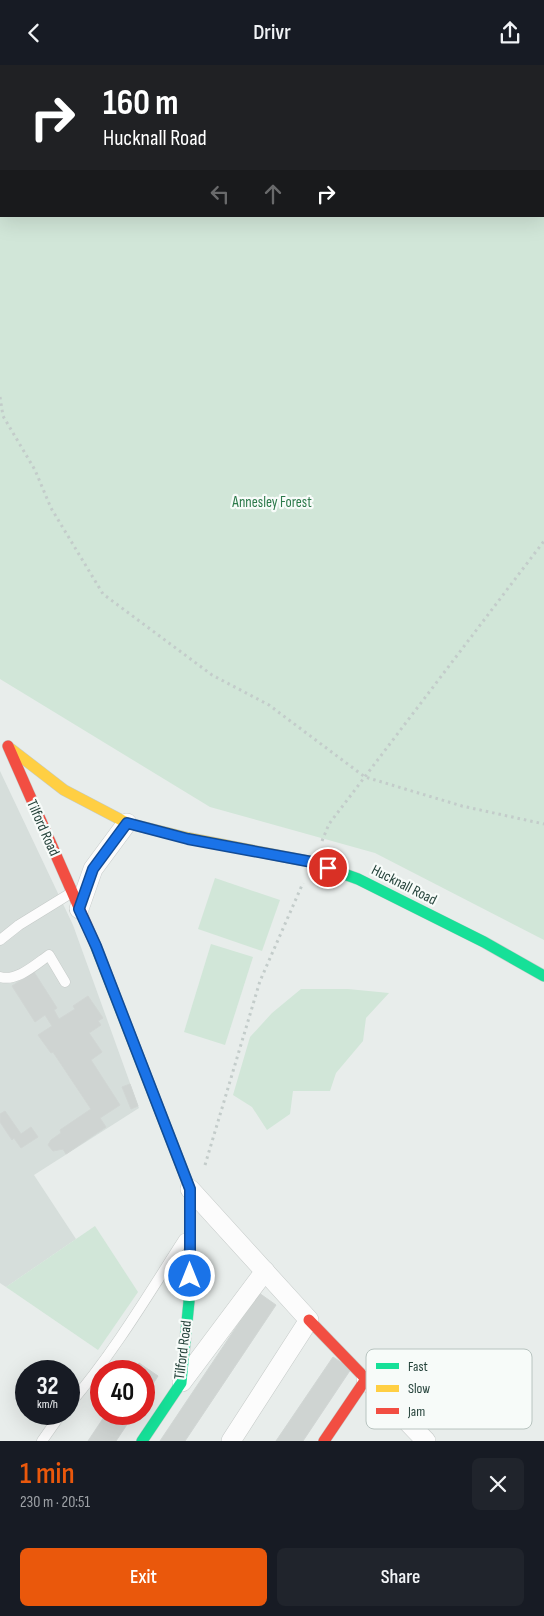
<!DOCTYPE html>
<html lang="en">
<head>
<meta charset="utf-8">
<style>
  body { margin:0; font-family:"Sofia Sans Condensed",sans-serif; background:#20242c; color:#f1f3f6; height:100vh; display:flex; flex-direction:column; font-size:19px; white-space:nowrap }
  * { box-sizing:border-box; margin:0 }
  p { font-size:16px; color:#9ea1a6 }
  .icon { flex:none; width:28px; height:28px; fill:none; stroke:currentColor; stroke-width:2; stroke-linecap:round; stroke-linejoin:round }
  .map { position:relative; height:1376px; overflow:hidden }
  .side { display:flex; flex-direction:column; background:#171b24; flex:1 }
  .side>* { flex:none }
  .banner { position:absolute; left:0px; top:0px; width:545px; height:152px; box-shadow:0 5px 20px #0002; background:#202124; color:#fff; overflow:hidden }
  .speed { position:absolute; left:15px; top:1295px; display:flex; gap:10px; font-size:25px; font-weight:700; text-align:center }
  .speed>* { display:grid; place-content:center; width:65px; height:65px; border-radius:50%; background:#171b24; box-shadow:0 5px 20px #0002; line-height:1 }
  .speed small { font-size:12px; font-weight:400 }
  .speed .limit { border:8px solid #d22; background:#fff; color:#111 }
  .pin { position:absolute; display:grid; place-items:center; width:42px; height:42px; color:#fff; margin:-21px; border:2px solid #fff; border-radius:50%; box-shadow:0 1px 5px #0007 }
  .me { position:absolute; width:55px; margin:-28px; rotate:0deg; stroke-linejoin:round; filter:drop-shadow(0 0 4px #0008) }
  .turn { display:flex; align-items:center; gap:18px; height:105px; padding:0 20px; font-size:22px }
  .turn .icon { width:65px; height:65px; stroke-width:2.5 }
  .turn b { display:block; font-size:35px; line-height:42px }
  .lanes { display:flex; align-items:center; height:48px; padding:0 20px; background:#0003; justify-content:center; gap:25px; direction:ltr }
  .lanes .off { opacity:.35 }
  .round { display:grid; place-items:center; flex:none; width:52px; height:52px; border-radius:8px; background:#20242c }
  .head { display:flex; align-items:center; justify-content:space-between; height:85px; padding:0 20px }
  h1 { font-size:30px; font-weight:600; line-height:38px; color:#ea580c }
  .button { display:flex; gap:10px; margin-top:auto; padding:10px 20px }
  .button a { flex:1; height:58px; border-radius:8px; background:#ea580c; color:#fff; font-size:20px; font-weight:600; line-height:58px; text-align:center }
  .button a+a { background:#20242c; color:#f1f3f6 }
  header { display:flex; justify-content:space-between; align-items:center; height:65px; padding:0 20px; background:#171b24; font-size:22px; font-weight:600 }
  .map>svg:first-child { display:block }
</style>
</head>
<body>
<header><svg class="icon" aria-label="back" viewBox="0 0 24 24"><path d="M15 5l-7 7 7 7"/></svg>Drivr<svg class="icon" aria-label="share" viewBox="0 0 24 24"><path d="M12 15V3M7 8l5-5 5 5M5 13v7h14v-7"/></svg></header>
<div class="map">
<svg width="544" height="1376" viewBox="0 0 544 1376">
  <rect width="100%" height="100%" fill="#e8edeb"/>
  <path fill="#d6dedb" d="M 0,706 L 73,860 L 139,1043 L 34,1110 L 76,1174 L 6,1222 L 0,1218 Z"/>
  <g fill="#d1e6d8">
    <path d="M 0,0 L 401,1 L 1,1 L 1,151 L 544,151 L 544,125 L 544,875 L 375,788 L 210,742 L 0,614 Z"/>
    <path d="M 461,0 L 544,0 L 544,73 L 544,1 Z"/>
    <path d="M 215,813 L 280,835 L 262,886 L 198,864 Z"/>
    <path d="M 211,879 L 253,892 L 225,980 L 184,967 Z"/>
    <path d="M 301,924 L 348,924 L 389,928 L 366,953 L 363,976 L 336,1008 L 330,1026 L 293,1026 L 290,1049 L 267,1065 L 252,1042 L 233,1030 L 250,972 L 272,948 Z"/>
    <path d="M 95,1161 L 138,1227 L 98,1285 L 6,1222 Z"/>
  </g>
  <g fill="#cfd4d2" stroke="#d1d6d4">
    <path d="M 34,907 L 57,943 L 54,945 L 59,954 L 75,944 L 73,941 L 88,931 L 103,953 L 98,956 L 101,960 L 89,968 L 102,987 L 91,995 L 120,1040 L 100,1053 L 106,1062 L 66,1089 L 63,1084 L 53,1086 L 48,1080 L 51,1075 L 61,1068 L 60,1065 L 91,1044 L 53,987 L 51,988 L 38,970 L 52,961 L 45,950 L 35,957 L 12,921 Z"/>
    <path d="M 130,1019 L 138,1041 L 131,1044 L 122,1022 Z"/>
    <path d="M 5,1046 L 21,1069 L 31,1062 L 38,1072 L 21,1083 L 14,1073 L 12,1075 L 0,1057 L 0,1049 Z"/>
    <path d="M 259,1228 L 276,1240 L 185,1376 L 160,1376 Z"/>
    <path d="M 333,1292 L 351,1304 L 303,1376 L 276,1376 Z"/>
    <path d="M 139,1298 L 158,1311 L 144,1333 L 144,1306 L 134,1306 Z"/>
    <path d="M 106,1349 L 134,1349 L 116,1376 L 88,1376 Z"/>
  </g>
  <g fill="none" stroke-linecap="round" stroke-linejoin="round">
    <g stroke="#c5cac8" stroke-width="11">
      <g id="lane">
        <path d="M 0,875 L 19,860 L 71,828"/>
        <path d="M 0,912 C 17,917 36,899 49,890 L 65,917"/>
        <path d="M 69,1340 C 113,1289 148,1230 184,1174"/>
        <path d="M 42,1376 L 61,1349"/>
      </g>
    </g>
    <g stroke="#c5cac8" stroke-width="20">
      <g id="street">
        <path d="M 79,844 L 93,804 L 127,758"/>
        <path d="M 190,1124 L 309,1255 L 231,1376"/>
        <path d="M 366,1314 L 426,1376"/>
        <path d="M 182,1317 L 265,1206"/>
      </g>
    </g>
    <g stroke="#c3cbc8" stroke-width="12">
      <g id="fast">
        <path d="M 333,805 L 358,814 L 484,877 L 544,911"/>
        <path d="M 95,879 L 190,1124 L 190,1226 L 181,1318 L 142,1376"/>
      </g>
    </g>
    <g stroke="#c3cbc8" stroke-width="12">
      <path id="slow" d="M 11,684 L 64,725 L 127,758 L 188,773 L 312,797 L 333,805"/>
    </g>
    <g stroke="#c3cbc8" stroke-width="12">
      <g id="jam">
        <path d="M 8,681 L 95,879"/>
        <path d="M 309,1255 L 366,1314 L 324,1376"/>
      </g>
    </g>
    <g stroke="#c3ccca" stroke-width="3" stroke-dasharray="2.5 4" stroke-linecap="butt">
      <path d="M 415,0 L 417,1"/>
      <path d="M 0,332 L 3,351 L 35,405 L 51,443 L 103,529 L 212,610 L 269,640 L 365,712 L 462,741 L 544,759"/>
      <path d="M 322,776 L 329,759 L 544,476"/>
      <path d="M 205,1100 L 260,916 L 303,818"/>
    </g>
    <use href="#lane" stroke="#fcfcfc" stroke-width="10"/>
    <use href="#street" stroke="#fcfcfc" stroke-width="19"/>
    <use href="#fast" stroke="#16e098" stroke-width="11"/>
    <use href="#slow" stroke="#ffcf43" stroke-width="11"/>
    <use href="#jam" stroke="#f24e42" stroke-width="11"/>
  </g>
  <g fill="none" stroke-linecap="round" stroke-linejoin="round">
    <g stroke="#114b97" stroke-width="12">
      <path id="route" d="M 190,1211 L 190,1124 L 96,881 L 79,844 L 93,804 L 127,758 L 188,774 L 312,797 L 328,803"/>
    </g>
    <use href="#route" stroke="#1a73e8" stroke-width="9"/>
  </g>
  <g text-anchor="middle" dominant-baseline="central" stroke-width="4.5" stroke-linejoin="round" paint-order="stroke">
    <g font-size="15" fill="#2d7a4b" stroke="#f7fbf9">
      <text x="272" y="437">Annesley Forest</text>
    </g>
    <g font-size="15" fill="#24423a" stroke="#f7fbf9">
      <text transform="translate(43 763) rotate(66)">Tilford Road</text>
      <text transform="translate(404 820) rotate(27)">Hucknall Road</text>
      <text transform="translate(183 1285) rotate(-83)">Tilford Road</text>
    </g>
  </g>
  <rect x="366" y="1284" width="166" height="80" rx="8" fill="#f7fbf9" stroke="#b8c4c0" stroke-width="1"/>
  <rect x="376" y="1298" width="23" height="6" fill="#16e098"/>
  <rect x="376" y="1320" width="23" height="7" fill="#ffcf43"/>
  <rect x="376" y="1343" width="23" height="6" fill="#f24e42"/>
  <g font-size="14" fill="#24423a">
    <text x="408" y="1306">Fast</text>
    <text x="408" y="1328">Slow</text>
    <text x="408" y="1351">Jam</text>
  </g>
</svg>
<div class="speed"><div>32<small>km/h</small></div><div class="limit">40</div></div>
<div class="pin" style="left:328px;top:803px;background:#d93025"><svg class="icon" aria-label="arrive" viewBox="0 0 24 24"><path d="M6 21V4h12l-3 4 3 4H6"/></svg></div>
<svg class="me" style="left:190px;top:1211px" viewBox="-20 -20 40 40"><circle r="17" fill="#1a73e8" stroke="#fff" stroke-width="3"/><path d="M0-11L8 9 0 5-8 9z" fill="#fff"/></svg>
<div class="banner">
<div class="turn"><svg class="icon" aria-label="right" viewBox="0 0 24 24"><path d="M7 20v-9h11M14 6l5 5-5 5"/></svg><div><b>160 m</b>Hucknall Road</div></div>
<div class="lanes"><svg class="icon off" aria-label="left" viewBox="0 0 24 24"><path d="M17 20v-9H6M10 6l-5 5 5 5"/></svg><svg class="icon off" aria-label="ahead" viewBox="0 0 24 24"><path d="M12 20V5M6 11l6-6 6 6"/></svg><svg class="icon" aria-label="right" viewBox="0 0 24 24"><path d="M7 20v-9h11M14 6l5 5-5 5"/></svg></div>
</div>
</div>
<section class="side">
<div class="head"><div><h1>1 min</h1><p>230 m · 20:51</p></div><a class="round"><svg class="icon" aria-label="close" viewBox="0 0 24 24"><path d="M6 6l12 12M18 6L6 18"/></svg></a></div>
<div class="button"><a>Exit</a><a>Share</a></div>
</section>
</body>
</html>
